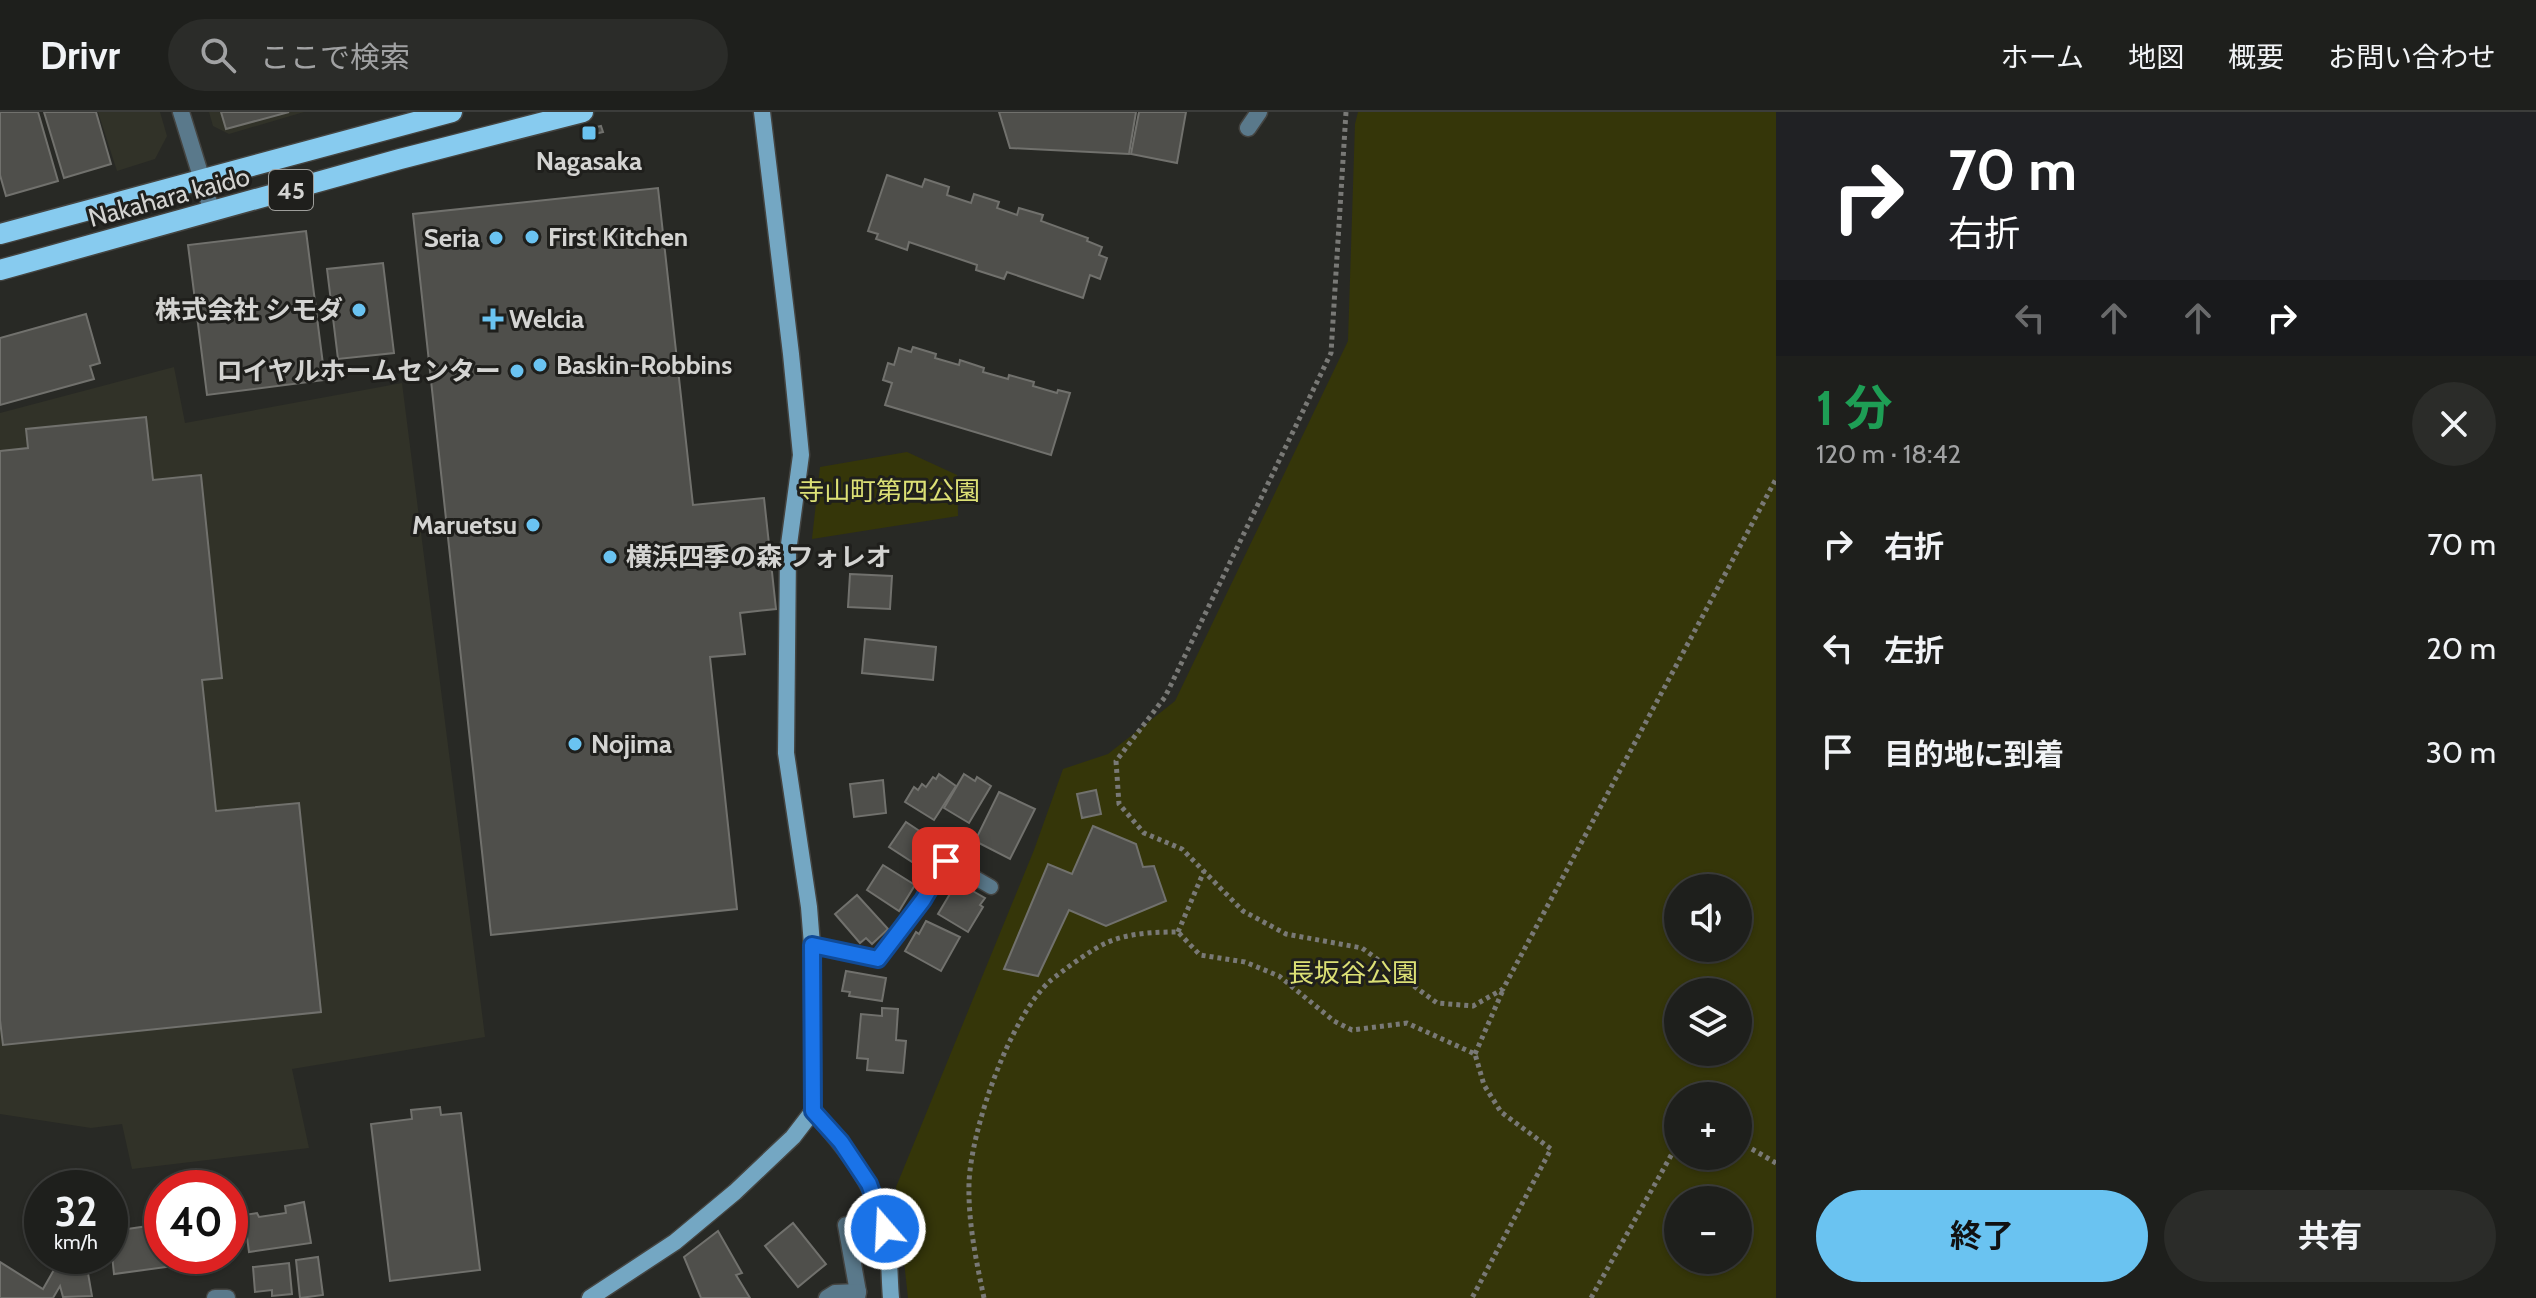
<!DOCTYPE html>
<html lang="ja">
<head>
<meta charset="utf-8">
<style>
  body { margin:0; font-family:Cabin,"Noto Sans JP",sans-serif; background:#2b2c29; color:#f1f3f6; height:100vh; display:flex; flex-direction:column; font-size:30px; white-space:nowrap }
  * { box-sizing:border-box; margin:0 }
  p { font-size:26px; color:#a1a2a3 }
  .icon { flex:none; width:44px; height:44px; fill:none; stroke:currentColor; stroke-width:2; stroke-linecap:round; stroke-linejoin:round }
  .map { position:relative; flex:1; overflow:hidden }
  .sheet { display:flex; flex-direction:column; background:#1e1f1c; width:760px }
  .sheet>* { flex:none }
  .guide { background:#202124; color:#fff; overflow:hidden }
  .controls { position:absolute; left:1664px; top:762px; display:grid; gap:16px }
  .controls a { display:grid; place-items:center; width:88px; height:88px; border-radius:50%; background:#1e1f1c; box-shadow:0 2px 6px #0004,0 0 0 2px #3c3d3b; font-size:40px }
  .speed { position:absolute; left:24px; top:1058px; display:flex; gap:16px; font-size:40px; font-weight:700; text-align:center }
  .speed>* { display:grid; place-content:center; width:104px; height:104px; border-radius:50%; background:#1e1f1c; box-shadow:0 2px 6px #0004,0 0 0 2px #3c3d3b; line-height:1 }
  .speed small { font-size:20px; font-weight:400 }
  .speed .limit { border:12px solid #d22; background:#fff; color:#111 }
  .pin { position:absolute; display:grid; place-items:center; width:68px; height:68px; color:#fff; margin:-34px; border-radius:16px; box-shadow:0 4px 12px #0006 }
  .me { position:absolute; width:88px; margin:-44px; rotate:341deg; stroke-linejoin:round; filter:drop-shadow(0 0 6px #0008) }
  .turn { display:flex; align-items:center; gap:28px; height:168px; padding:0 40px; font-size:36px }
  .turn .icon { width:104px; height:104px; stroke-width:2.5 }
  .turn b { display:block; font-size:56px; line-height:68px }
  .lanes { display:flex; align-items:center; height:76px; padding:0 40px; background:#0003; justify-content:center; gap:40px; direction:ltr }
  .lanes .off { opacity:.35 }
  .round { display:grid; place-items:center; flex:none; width:84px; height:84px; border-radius:42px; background:#2b2c29 }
  .overview { display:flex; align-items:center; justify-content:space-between; height:136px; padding:0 40px }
  h1 { font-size:48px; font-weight:700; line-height:60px; color:#1e9e55 }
  .cta { display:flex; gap:16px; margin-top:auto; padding:16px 40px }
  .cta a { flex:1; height:92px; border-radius:48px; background:#6ac3f1; color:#111; font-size:32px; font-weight:700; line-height:92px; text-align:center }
  .cta a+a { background:#2b2c29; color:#f1f3f6 }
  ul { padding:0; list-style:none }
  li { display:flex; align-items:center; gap:24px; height:104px; padding:0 40px }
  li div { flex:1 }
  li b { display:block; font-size:30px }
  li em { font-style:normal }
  header { display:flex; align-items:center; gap:48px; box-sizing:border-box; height:112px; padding:0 40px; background:#1e1f1c; border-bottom:2px solid #3c3d3b }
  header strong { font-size:38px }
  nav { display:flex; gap:44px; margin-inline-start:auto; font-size:28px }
  .search { width:560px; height:72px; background:#2b2c29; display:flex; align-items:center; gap:20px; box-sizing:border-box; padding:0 28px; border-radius:44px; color:#a1a2a3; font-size:30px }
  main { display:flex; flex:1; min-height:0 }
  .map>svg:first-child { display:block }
</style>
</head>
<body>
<header>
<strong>Drivr</strong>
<div class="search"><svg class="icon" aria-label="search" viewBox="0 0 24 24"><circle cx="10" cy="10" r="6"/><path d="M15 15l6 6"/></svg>ここで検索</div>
<nav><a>ホーム</a><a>地図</a><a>概要</a><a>お問い合わせ</a></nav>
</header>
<main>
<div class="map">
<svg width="1776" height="1186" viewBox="0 0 1776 1186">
  <rect width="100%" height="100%" fill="#282925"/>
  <g fill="#313228">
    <path d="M 98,0 L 160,0 L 167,24 L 155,47 L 117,59 Z"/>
    <path d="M 209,0 L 304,0 L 229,22 L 213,14 Z"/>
    <path d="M 174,255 L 185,311 L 402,271 L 485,925 L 292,957 L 309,1036 L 132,1057 L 122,1012 L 91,1016 L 0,1002 L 0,301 Z"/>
  </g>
  <g fill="#353609" fill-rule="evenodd">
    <path d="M 1358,0 L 1776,0 L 1776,1186 L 908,1186 L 896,1075 L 1034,738 L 1063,657 L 1108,642 L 1175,589 L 1348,229 L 1355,12 ZM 1678,776 L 1738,776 L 1738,836 L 1678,836 ZM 1678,880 L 1738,880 L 1738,940 L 1678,940 ZM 1678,984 L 1738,984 L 1738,1044 L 1678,1044 ZM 1678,1088 L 1738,1088 L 1738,1148 L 1678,1148 Z"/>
    <path d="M 907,340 L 957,363 L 958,404 L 812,427 L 820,355 Z"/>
  </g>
  <g fill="#4f4f4b" stroke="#71716d" stroke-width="2">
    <path d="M 0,0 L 38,0 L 58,69 L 6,84 L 0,63 Z"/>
    <path d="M 44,0 L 96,0 L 111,52 L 64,66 Z"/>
    <path d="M 221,0 L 289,0 L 226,17 Z"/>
    <path d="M 999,0 L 1136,0 L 1129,42 L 1010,36 Z"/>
    <path d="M 1139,0 L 1186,0 L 1177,51 L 1131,42 Z"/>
    <path d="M 601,14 L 603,20 L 586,24 L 584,18 Z"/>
    <path d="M 887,63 L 922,75 L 925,67 L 949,75 L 947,83 L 971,91 L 974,82 L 999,90 L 997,96 L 1017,103 L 1019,96 L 1043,103 L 1041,109 L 1088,126 L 1087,129 L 1102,135 L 1099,143 L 1107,146 L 1100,167 L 1090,163 L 1083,186 L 1007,160 L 1004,167 L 976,158 L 977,153 L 909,130 L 907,138 L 876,127 L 878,122 L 868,119 Z"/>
    <path d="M 658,76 L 693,393 L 764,386 L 776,497 L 740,501 L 745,542 L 710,545 L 737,797 L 491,823 L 413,102 Z"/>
    <path d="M 306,119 L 325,268 L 207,283 L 188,133 Z"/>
    <path d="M 383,151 L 394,241 L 338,247 L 327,157 Z"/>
    <path d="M 86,202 L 100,251 L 90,254 L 94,267 L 0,293 L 0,226 Z"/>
    <path d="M 913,235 L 936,242 L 935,246 L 959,253 L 960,248 L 984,256 L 983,260 L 1008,267 L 1009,263 L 1034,270 L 1033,274 L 1057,281 L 1058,278 L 1070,281 L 1051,343 L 885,293 L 892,271 L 883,268 L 888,251 L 894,253 L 899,236 L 911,240 Z"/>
    <path d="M 146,305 L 153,368 L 201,363 L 222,566 L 202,568 L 216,699 L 299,691 L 321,900 L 3,933 L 0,908 L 0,339 L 28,336 L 26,317 Z"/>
    <path d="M 850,462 L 892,464 L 890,497 L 848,495 Z"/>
    <path d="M 865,527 L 936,535 L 933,568 L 862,561 Z"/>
    <path d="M 939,662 L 956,674 L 934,708 L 905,690 L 914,675 L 918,678 L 922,672 L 926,675 L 933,665 L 936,667 Z"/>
    <path d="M 964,662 L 975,669 L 977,665 L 991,674 L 969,711 L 944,696 Z"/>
    <path d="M 883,668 L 886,701 L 854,705 L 850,672 Z"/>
    <path d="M 1096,678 L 1101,702 L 1082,706 L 1077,682 Z"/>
    <path d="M 999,680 L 1035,697 L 1010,747 L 975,729 Z"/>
    <path d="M 906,710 L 936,730 L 920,755 L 889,735 Z"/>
    <path d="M 1093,714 L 1136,732 L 1143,755 L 1154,754 L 1166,789 L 1106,814 L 1069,798 L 1038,864 L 1004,857 L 1048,752 L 1072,762 Z"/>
    <path d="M 883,753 L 915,773 L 899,799 L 867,778 Z"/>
    <path d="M 957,770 L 985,786 L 980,793 L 983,795 L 968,820 L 938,802 Z"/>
    <path d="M 857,783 L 888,817 L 872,832 L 866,826 L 860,831 L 835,802 Z"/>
    <path d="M 926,809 L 960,825 L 941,859 L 905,839 L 916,820 L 919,822 Z"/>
    <path d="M 846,859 L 886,866 L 882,889 L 849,884 L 850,880 L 842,879 Z"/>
    <path d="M 882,896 L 898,897 L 896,928 L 906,929 L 903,961 L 867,958 L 868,947 L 857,946 L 861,902 L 882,904 Z"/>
    <path d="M 440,995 L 441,1003 L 461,1001 L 480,1158 L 390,1169 L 371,1012 L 412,1007 L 411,998 Z"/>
    <path d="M 304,1090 L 311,1131 L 249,1140 L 244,1103 L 257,1101 L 259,1105 L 286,1101 L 285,1094 Z"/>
    <path d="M 793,1111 L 826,1152 L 798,1175 L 765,1134 Z"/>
    <path d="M 162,1112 L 162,1144 L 172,1144 L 174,1154 L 114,1162 L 110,1124 L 121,1123 L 120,1118 Z"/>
    <path d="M 718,1119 L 742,1161 L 736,1163 L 750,1186 L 701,1186 L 684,1145 Z"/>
    <path d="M 56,1144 L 85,1144 L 92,1184 L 63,1185 L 60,1174 L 53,1186 L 0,1186 L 0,1150 L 43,1177 L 55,1156 Z"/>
    <path d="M 177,1144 L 222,1144 L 222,1146 L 179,1152 Z"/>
    <path d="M 318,1145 L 323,1183 L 300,1186 L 296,1148 Z"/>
    <path d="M 289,1151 L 292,1182 L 272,1184 L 272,1178 L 255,1180 L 253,1155 Z"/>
  </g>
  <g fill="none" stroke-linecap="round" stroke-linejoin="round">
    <g stroke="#444441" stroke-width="17">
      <path id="lane" d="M 812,833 L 878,847 L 923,788 L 946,749 L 991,775"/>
    </g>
    <g stroke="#444441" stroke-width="19">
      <g id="street">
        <path d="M 181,0 L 212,100"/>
        <path d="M 1248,16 L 1259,0"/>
        <path d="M 846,1113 L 858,1180 L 857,1186"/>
        <path d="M 215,1186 L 227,1186"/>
        <path d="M 827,1186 L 835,1181 L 858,1180"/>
      </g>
    </g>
    <g stroke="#444441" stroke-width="19">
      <g id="secondary">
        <path d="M 813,999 C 844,1034 874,1070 885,1116 C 890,1138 889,1164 891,1186"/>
        <path d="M 590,1186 L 675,1130 L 735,1080 L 793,1025 L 813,999 L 812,833 L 809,795 L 786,641 L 788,440 L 801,343 L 791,242 L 762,0"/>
      </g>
    </g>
    <g stroke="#444441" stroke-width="23">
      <g id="primary">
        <path d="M 0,122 L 452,0"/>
        <path d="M 0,158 L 400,47 L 583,0"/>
      </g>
    </g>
    <g stroke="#797976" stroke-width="5" stroke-dasharray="4 4" stroke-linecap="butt">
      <path d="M 1346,0 L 1331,241 L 1165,585 L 1116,649 L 1119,692 L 1144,721 L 1182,737 L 1243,799 L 1286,822 L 1362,836 L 1437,891 L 1473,894 L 1503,877 L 1776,367"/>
      <path d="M 1178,820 L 1204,759"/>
      <path d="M 1475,942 L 1503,878"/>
      <path d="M 1738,1029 L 1776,1051"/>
      <path d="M 984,1186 C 976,1148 968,1110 969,1071 C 971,1017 1010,905 1050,869 C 1062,859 1092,837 1106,831 C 1127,821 1155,820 1178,820 L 1200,843 L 1245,850 L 1279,864 L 1334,909 L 1352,918 L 1407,911 L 1475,942 L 1484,973 L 1501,1000 L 1551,1037 L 1472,1186"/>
      <path d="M 1591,1186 L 1678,1031"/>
    </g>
    <use href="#lane" stroke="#5a798b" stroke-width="14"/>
    <use href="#street" stroke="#5a798b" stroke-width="16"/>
    <use href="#secondary" stroke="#74a7c3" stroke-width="16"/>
    <use href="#primary" stroke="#87cbef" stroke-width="20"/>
  </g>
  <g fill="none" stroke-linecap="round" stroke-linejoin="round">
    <g stroke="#114b97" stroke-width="20">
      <path id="route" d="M 885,1117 L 869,1072 L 841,1030 L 813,999 L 812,833 L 878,847 L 923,788 L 946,749"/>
    </g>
    <use href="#route" stroke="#1a73e8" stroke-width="14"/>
  </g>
  <g fill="#6ac3f1" stroke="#1f1f1c" stroke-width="3">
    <rect x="581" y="13" width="16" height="16" rx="4"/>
    <circle cx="532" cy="125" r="8"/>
    <circle cx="496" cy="126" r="8"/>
    <circle cx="359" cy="198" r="8"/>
    <path d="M489 195h8v8h8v8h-8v8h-8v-8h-8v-8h8z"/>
    <circle cx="540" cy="253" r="8"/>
    <circle cx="517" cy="259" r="8"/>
    <circle cx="533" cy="413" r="8"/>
    <circle cx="610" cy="445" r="8"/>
    <circle cx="575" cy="632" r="8"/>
  </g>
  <g text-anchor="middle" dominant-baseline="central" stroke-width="6" stroke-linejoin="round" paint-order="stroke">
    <rect fill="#1f1f1c" stroke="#9e9e9b" stroke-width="2" x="269" y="58" width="44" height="40" rx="6"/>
    <g font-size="24" font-weight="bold" fill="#d4d4d2">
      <text x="291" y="78">45</text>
    </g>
    <g font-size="26" font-weight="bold" fill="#d4d4d2" stroke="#1f1f1c" text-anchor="start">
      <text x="589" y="49" text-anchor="middle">Nagasaka</text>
      <text x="548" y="125">First Kitchen</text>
      <text x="480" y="126" text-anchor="end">Seria</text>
      <text x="343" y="198" text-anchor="end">株式会社 シモダ</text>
      <text x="509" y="207">Welcia</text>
      <text x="556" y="253">Baskin-Robbins</text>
      <text x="501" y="259" text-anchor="end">ロイヤルホームセンター</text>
      <text x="517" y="413" text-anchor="end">Maruetsu</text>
      <text x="626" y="445">横浜四季の森 フォレオ</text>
      <text x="591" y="632">Nojima</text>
    </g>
    <g font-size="26" fill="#d4d4d2" stroke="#1f1f1c">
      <text transform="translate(169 85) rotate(-15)">Nakahara kaido</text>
    </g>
    <g font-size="26" fill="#dce075" stroke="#1f1f1c">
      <text x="889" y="379">寺山町第四公園</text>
      <text x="1353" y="861">長坂谷公園</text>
    </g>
  </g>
</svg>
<div class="controls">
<a><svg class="icon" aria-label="sound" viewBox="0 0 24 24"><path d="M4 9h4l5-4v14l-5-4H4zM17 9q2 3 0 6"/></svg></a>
<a><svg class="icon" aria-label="layers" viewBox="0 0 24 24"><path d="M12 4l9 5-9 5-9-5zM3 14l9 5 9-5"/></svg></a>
<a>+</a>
<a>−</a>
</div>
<div class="speed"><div>32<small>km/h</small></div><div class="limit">40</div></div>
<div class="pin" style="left:946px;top:749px;background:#d93025"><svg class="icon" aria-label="arrive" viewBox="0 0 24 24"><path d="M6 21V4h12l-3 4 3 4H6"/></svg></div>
<svg class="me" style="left:885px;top:1117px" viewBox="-20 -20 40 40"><circle r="17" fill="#1a73e8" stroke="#fff" stroke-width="3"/><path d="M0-11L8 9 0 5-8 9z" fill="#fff"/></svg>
</div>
<section class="sheet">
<div class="guide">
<div class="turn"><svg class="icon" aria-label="right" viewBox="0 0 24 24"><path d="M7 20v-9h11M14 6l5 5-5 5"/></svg><div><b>70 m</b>右折</div></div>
<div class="lanes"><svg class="icon off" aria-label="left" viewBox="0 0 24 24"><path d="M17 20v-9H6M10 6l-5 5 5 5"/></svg><svg class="icon off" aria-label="ahead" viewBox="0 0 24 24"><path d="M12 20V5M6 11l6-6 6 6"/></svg><svg class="icon off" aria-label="ahead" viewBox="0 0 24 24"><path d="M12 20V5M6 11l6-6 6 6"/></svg><svg class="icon" aria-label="right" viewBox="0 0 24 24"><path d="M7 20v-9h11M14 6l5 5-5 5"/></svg></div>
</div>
<div class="overview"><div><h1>1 分</h1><p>120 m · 18:42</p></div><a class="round"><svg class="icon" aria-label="close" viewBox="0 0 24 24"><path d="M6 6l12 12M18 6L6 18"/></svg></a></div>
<ul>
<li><svg class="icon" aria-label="right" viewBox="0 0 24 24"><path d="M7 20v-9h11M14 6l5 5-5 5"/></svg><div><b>右折</b></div><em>70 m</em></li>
<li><svg class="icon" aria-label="left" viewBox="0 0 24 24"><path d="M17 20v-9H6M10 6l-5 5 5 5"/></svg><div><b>左折</b></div><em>20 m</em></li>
<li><svg class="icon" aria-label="arrive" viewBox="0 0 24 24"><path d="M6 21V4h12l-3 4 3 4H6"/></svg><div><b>目的地に到着</b></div><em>30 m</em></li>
</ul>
<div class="cta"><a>終了</a><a>共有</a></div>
</section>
</main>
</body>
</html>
